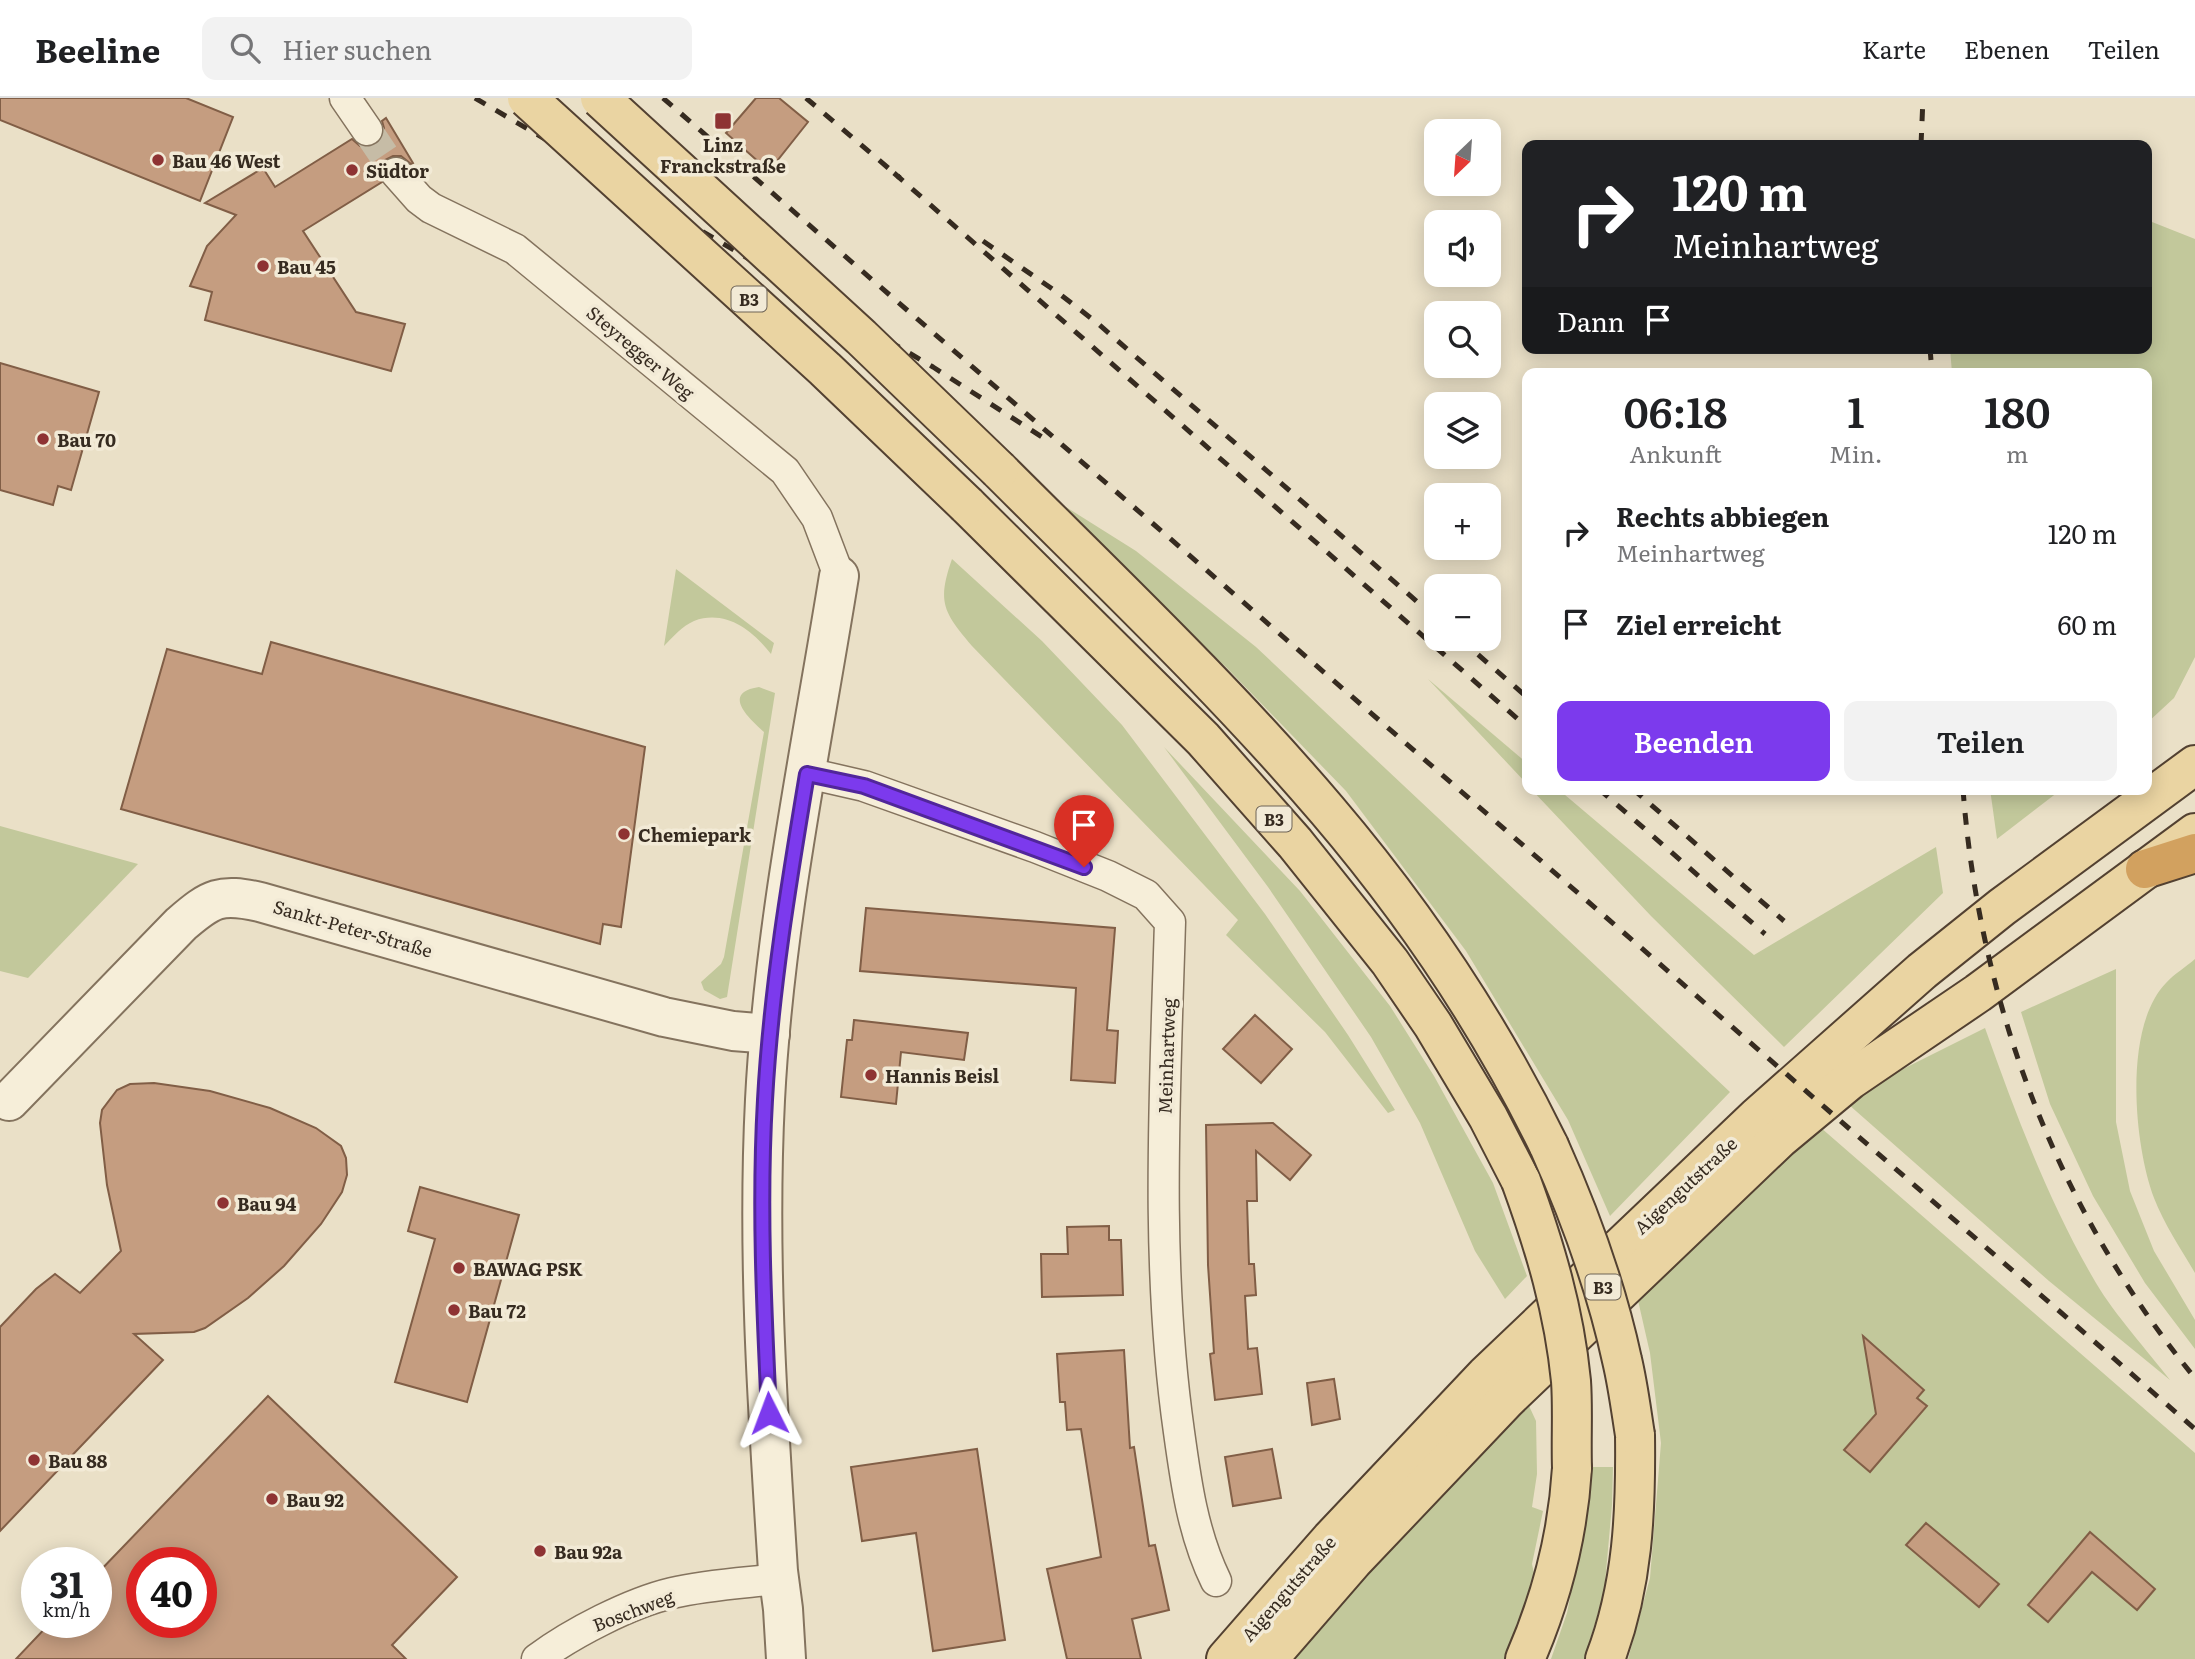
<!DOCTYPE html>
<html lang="de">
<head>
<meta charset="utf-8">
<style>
  body { margin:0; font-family:Literata,serif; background:#f2f2f2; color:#202124; height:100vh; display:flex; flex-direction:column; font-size:26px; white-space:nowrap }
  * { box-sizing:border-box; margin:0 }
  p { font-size:23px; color:#757577 }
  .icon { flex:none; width:38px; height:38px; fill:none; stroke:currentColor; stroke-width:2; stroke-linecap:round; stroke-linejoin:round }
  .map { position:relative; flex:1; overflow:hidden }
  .details { position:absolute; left:1522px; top:270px; width:630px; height:427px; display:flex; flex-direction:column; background:#fff; border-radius:14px; box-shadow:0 4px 18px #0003 }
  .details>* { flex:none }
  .guide { position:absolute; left:1522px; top:42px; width:630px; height:214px; border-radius:14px; box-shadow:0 4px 18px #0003; background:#202124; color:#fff; overflow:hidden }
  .needle { width:46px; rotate:205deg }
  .tools { position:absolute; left:1424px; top:21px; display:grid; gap:14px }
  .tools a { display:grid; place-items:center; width:77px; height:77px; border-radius:14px; background:#fff; box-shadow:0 4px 18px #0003; font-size:35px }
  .speed { position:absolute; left:21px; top:1449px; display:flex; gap:14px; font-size:35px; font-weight:700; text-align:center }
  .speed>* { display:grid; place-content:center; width:91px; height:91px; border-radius:50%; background:#fff; box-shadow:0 4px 18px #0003; line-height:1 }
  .speed small { font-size:18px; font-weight:400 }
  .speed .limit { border:10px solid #d22; background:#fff; color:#111 }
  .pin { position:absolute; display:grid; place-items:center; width:60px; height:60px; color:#fff; margin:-72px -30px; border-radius:50% 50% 50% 0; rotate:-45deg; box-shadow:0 0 7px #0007 }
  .pin .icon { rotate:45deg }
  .me { position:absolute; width:77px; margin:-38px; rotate:357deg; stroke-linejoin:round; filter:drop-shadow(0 0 5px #0008) }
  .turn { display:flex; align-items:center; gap:24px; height:147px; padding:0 35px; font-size:32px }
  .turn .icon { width:91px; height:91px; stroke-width:2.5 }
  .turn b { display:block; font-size:49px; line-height:60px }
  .then { display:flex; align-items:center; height:66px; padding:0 35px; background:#0003; gap:14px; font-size:26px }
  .eta { display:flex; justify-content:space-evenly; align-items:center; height:119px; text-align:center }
  .eta b { font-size:42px; font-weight:600; line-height:49px }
  .cta { display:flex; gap:14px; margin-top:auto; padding:14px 35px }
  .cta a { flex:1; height:80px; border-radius:14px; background:#7c3aed; color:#fff; font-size:28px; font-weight:600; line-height:80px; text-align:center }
  .cta a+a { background:#f2f2f2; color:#202124 }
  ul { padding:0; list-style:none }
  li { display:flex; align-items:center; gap:21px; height:91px; padding:0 35px }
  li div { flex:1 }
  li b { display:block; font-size:26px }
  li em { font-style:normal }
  header { display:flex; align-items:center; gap:42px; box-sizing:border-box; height:98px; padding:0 35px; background:#fff; border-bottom:2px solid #e0e0e0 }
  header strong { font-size:33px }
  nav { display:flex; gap:38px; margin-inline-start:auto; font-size:24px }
  .search { width:490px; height:63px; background:#f2f2f2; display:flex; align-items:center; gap:18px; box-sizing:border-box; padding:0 24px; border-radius:14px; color:#757577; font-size:26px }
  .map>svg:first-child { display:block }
</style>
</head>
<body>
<header>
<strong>Beeline</strong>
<div class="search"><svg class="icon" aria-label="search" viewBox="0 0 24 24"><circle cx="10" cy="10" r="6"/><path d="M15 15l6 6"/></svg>Hier suchen</div>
<nav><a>Karte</a><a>Ebenen</a><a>Teilen</a></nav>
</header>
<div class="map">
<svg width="2195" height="1561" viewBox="0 0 2195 1561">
  <rect width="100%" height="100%" fill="#eae0c7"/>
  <g fill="#c2c89b">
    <path d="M 2147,122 L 2195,141 L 2195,559 L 2174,600 L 2147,625 L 2147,275 L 1952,275 L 1950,250 L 2147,250 Z"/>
    <path d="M 1066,409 L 1136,453 L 1256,549 L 1730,994 L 1610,1118 L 1568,1022 L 1466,853 L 1346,693 L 1226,569 L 1059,417 Z"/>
    <path d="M 952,461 L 1042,543 L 1122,627 L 1265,816 L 1348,937 L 1395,1012 L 1388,1015 L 1325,934 L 1226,837 L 1238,822 L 972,548 C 943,514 937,504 952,461 Z"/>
    <path d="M 676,471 L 774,545 L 771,556 C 753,533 726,511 694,523 C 682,528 673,539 664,548 Z"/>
    <path d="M 1428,581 L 1528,666 L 1528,687 Z"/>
    <path d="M 759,589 L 775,595 L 727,899 L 720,901 L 704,892 L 701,884 L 721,866 L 724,859 L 764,634 C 750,621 720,595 759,589 Z"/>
    <path d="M 1164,649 L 1300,793 L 1390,908 L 1434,978 L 1493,1085 L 1527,1178 L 1505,1201 L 1475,1153 L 1420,1025 L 1371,939 L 1268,789 Z"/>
    <path d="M 1531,691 L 1558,691 L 1754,857 L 1936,749 L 1943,795 L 1784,949 L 1651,818 Z"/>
    <path d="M 1990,691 L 2062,691 L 1997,741 Z"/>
    <path d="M 0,728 L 138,766 L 28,880 L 0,873 Z"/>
    <path d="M 2195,861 L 2195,1175 C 2181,1151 2164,1126 2154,1100 C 2134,1047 2123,929 2166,885 C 2174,876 2186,869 2195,861 Z"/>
    <path d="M 2116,871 L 2116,1024 L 2130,1093 L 2154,1153 L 2195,1222 L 2195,1251 L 2145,1185 L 2093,1098 L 2050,1006 L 2021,914 Z"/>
    <path d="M 1985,930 C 2016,1017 2049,1105 2096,1185 C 2115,1217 2147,1252 2170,1282 L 2049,1183 L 1848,1006 L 1895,975 Z"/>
    <path d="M 1820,1029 L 2195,1355 L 2195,1561 L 1628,1561 L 1650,1480 L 1661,1345 L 1650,1255 L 1637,1198 Z"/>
    <path d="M 1524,1297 L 1536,1323 L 1537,1376 L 1532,1409 L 1543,1413 L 1532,1466 L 1535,1480 L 1504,1561 L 1289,1561 Z"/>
    <path d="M 1589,1369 L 1613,1369 L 1612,1407 L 1604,1496 L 1584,1561 L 1551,1561 L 1567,1515 L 1582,1438 Z"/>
  </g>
  <g fill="#c59d80" stroke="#815e46" stroke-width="2" fill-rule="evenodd">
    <path d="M 0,0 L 186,0 L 233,19 L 200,103 L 0,22 Z"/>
    <path d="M 756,0 L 779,0 L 808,24 L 769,73 L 726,35 Z"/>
    <path d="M 386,20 L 413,65 L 411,66 L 401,58 L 393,58 L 385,62 L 379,70 L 382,84 L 303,133 L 356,214 L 405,226 L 391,273 L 205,222 L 212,194 L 190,188 L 207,148 L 236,117 L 205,105 L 263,70 L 275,89 L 352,41 L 360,48 L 369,49 L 376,47 L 383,39 L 384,30 L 382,23 Z"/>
    <path d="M 0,265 L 99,294 L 71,392 L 58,388 L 53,407 L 0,392 Z"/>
    <path d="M 271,544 L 645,649 L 621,829 L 603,826 L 600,846 L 121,711 L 167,551 L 262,576 Z"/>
    <path d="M 866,810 L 1115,830 L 1107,932 L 1118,933 L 1115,985 L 1071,982 L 1076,890 L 860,873 Z"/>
    <path d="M 1255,917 L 1292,951 L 1261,985 L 1223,951 Z"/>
    <path d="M 854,922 L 968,935 L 964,962 L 901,954 L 896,1006 L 841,999 L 847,942 L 852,942 Z"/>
    <path d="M 154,985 L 210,993 L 270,1010 L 316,1030 L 341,1048 L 346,1060 L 347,1077 L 342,1094 L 321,1126 L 284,1168 L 248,1200 L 205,1230 L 194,1234 L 134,1236 L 163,1262 L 0,1433 L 0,1229 L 36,1191 L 55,1176 L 80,1195 L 121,1153 L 107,1087 L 100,1025 L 102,1012 L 117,992 L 130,986 Z"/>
    <path d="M 1273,1025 L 1311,1057 L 1290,1082 L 1256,1053 L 1257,1103 L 1247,1103 L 1249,1166 L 1254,1166 L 1256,1197 L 1245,1198 L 1248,1251 L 1257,1250 L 1262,1296 L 1215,1302 L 1210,1256 L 1214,1255 L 1208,1167 L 1206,1027 Z"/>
    <path d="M 420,1089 L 519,1117 L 467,1304 L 395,1284 L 435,1141 L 408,1133 Z"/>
    <path d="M 1109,1128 L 1109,1142 L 1121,1142 L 1123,1197 L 1042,1199 L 1041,1156 L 1068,1156 L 1067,1129 Z"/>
    <path d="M 1863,1238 L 1924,1292 L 1917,1300 L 1927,1308 L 1870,1374 L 1844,1352 L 1876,1316 Z"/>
    <path d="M 1124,1252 L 1130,1350 L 1134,1349 L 1149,1448 L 1155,1447 L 1169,1512 L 1132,1521 L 1141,1561 L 1067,1561 L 1047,1471 L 1101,1459 L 1081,1331 L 1067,1332 L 1065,1304 L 1060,1304 L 1057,1256 Z"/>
    <path d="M 1334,1281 L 1340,1321 L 1312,1327 L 1307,1285 Z"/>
    <path d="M 268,1298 L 457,1479 L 392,1547 L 406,1561 L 16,1561 L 51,1524 L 96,1524 L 96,1477 ZM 142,1465 L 201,1465 L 201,1524 L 142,1524 Z"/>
    <path d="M 977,1351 L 1005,1542 L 933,1553 L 916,1435 L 862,1443 L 851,1369 Z"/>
    <path d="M 1272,1351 L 1281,1400 L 1233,1408 L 1225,1359 Z"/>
    <path d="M 1926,1425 L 1999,1486 L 1979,1509 L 1906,1447 Z"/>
    <path d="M 2090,1434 L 2155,1491 L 2137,1512 L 2092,1474 L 2048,1524 L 2028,1507 Z"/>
  </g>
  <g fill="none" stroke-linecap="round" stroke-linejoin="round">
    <path stroke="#c6bca6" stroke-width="30" stroke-dasharray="30 15" stroke-linecap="butt" d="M 367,32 L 396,75"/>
    <g stroke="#84735e" stroke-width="33">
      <g id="minor">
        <path d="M 345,0 L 367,32"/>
        <path d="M 396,75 L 419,101 L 431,110 L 515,151 L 785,373 L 817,420 L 839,478"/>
        <path d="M 807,675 L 864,688 L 1035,749 L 1108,778 L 1146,797 L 1170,824 C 1165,994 1155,1165 1179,1334 C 1186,1385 1193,1436 1216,1483"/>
        <path d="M 537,1561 C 572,1535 630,1505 672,1495 C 706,1487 743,1485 778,1481"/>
      </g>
    </g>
    <g stroke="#84735e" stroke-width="42">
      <g id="tertiary">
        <path d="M 9,1003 L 181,826 C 211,800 220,795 260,804 L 664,919 L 733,933 L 770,936"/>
        <path d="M 786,1561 L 783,1511 L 778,1473 C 768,1317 757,1159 765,1002 C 774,826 811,652 839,478"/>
      </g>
    </g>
    <g stroke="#534131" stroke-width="42">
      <g id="primary">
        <path d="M 999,372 C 1110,483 1225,592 1327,712 C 1414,814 1490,927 1549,1048"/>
        <path d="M 967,407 L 1203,641 L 1295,745 L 1390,864 L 1433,927 L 1488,1019 L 1521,1083"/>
        <path d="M 1226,1561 L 1331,1441 L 1486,1277 L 1757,1019 L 1922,873 L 2002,809 L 2195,667"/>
        <path d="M 1268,1561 L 1353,1463 L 1507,1301 L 1779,1041 L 1850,982 L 1978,895 L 2195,735"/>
        <path d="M 1525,1561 C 1552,1499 1568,1437 1572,1370"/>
        <path d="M 1605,1561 C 1633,1487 1636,1415 1635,1337"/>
      </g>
    </g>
    <g stroke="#534131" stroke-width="42">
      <path id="motorway" d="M 2145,771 L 2195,755"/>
    </g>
    <use href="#minor" stroke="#f6eed9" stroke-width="30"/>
    <use href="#tertiary" stroke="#f6eed9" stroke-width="38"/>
    <use href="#primary" stroke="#ead4a2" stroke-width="38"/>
    <use href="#motorway" stroke="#d2a15f" stroke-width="38"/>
    <g stroke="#362b20" stroke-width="5" stroke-dasharray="12 12" stroke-linecap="butt">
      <path d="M 475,0 L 933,269 L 1042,339"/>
      <path d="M 663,0 L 2195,1331"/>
      <path d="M 806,0 L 900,80"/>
      <path d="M 1921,47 L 1923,0"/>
      <path d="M 894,75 L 1528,630"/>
      <path d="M 983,143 L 1061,197 L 1096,224 L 1437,521"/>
      <path d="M 1930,250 L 1932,275"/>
      <path d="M 1460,541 L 1528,600"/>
      <path d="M 1599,691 L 1765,836"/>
      <path d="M 1633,691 L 1784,823"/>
      <path d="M 1963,691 C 1979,905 2058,1114 2195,1280"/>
    </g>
    <g stroke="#534131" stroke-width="42" stroke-linecap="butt">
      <g id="primary-bridge">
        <path d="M 527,0 L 825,271 L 967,407"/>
        <path d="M 600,0 L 861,239 L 999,372"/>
        <path d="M 1549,1048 C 1580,1117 1606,1188 1622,1262 C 1628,1287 1631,1312 1635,1337"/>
        <path d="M 1521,1083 C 1545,1149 1564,1212 1571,1283 C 1573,1311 1571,1341 1572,1370"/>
      </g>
    </g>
    <use href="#primary-bridge" stroke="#ead4a2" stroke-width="38"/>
  </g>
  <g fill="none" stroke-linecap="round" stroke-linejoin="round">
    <g stroke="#51269a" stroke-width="18">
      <path id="route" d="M 769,1315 C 764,1211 759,1106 765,1002 C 771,892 789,784 807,676 L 864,688 L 1084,769"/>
    </g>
    <use href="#route" stroke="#7c3aed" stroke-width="12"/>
  </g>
  <g fill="#8e3333" stroke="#f2ead6" stroke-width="2.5">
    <rect x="714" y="14" width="18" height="18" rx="3.5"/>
    <circle cx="158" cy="62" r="7"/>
    <circle cx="352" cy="72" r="7"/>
    <circle cx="263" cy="168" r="7"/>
    <circle cx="43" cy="341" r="7"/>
    <circle cx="624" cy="736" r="7"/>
    <circle cx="871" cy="977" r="7"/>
    <circle cx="223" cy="1105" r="7"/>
    <circle cx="459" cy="1170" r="7"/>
    <circle cx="454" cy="1212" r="7"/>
    <circle cx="34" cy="1362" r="7"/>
    <circle cx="272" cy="1401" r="7"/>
    <circle cx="540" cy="1453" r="7"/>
  </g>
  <g text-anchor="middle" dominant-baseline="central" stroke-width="7" stroke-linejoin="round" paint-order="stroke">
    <g fill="#f2ead6" stroke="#6e6457" stroke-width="2">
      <rect x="731.5" y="188.5" width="35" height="25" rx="5"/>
      <rect x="1256.5" y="708.5" width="35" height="25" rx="5"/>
      <rect x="1585.5" y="1176.5" width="35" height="25" rx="5"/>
    </g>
    <g font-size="16" font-weight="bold" fill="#362b20">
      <text x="749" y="201">B3</text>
      <text x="1274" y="721">B3</text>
      <text x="1603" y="1189">B3</text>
    </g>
    <g font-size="18" font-weight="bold" fill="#362b20" stroke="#f2ead6" text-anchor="start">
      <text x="723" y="46" text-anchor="middle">Linz<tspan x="723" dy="21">Franckstraße</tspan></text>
      <text x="172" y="62">Bau 46 West</text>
      <text x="366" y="72">Südtor</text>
      <text x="277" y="168">Bau 45</text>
      <text x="57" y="341">Bau 70</text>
      <text x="638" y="736">Chemiepark</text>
      <text x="885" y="977">Hannis Beisl</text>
      <text x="237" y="1105">Bau 94</text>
      <text x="473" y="1170">BAWAG PSK</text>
      <text x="468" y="1212">Bau 72</text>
      <text x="48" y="1362">Bau 88</text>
      <text x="286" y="1401">Bau 92</text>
      <text x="554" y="1453">Bau 92a</text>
    </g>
    <g font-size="18" fill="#362b20" stroke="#f2ead6">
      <text transform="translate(641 254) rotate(40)">Steyregger Weg</text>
      <text transform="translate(353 830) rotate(16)">Sankt-Peter-Straße</text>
      <text transform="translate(1166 958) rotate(-88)">Meinhartweg</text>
      <text transform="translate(1685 1087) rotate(-43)">Aigengutstraße</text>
      <text transform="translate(1288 1490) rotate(-49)">Aigengutstraße</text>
      <text transform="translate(633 1512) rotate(-21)">Boschweg</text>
    </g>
  </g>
</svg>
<div class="tools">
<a><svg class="needle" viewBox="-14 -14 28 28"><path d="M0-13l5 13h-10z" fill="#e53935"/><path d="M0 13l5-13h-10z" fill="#757577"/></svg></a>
<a><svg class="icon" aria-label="sound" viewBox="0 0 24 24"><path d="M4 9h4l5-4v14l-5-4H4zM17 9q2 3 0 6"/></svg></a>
<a><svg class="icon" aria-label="search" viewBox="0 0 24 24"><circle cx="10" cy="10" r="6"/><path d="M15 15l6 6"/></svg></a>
<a><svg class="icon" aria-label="layers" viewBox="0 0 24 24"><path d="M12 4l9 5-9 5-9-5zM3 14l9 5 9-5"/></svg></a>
<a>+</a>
<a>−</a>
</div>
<div class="speed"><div>31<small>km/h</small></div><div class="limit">40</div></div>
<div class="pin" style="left:1084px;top:769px;background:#d93025"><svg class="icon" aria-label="arrive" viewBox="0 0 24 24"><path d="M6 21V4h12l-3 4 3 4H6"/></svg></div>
<svg class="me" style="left:769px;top:1315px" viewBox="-20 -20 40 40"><path d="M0-17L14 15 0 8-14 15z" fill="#7c3aed" stroke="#fff" stroke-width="4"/></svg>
<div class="guide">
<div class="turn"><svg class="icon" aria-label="right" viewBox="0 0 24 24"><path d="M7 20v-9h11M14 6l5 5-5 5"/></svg><div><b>120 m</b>Meinhartweg</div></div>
<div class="then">Dann<svg class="icon" aria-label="arrive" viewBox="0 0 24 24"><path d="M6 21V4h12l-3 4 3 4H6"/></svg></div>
</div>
<section class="details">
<div class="eta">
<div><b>06:18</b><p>Ankunft</p></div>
<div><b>1</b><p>Min.</p></div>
<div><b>180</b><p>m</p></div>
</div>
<ul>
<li><svg class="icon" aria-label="right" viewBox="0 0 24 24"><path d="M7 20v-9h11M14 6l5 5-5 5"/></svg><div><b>Rechts abbiegen</b><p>Meinhartweg</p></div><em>120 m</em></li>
<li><svg class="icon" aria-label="arrive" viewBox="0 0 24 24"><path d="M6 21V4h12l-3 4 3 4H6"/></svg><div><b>Ziel erreicht</b></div><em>60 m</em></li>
</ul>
<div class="cta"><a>Beenden</a><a>Teilen</a></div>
</section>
</div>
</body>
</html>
